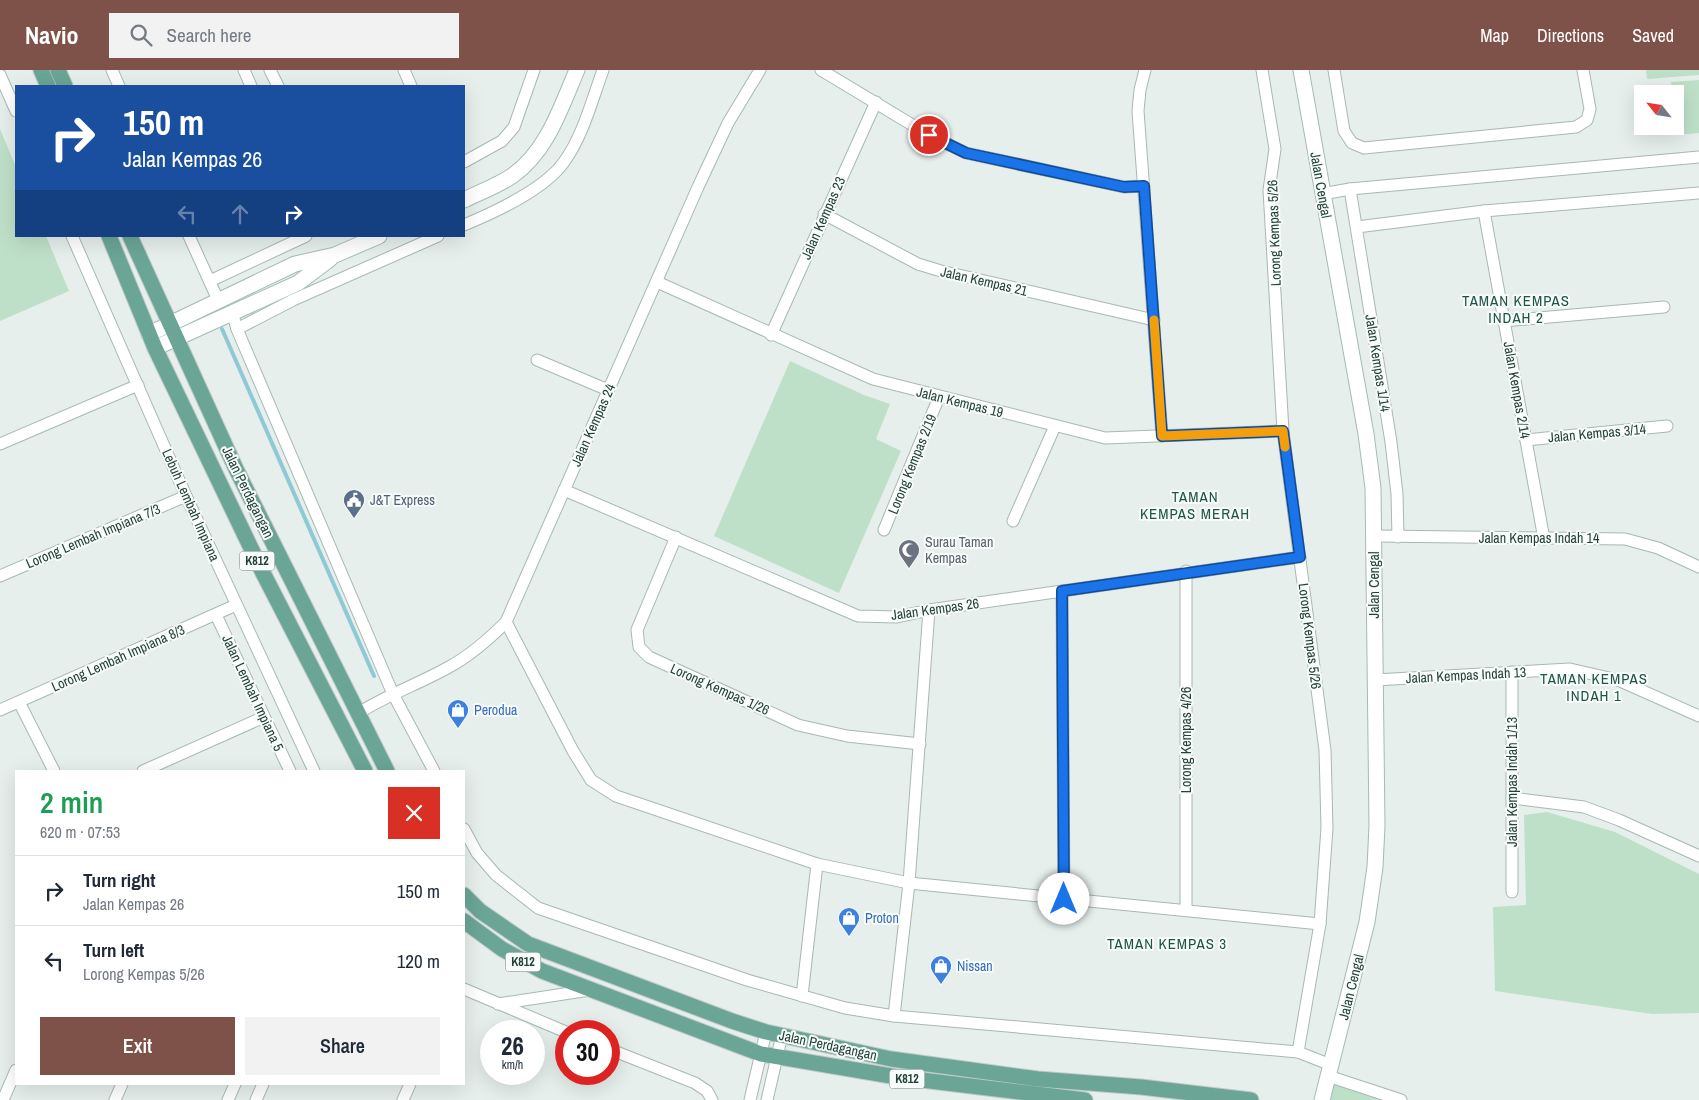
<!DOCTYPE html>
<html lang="en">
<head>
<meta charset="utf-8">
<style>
  body { margin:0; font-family:"Archivo Narrow",sans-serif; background:#f2f2f3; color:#1f2937; height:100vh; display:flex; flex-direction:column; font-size:19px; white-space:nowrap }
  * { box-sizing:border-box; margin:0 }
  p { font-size:16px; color:#747a83 }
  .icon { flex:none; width:28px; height:28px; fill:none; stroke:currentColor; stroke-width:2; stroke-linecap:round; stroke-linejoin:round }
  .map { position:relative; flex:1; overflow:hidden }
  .panel { position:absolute; left:15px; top:700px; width:450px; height:315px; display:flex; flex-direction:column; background:#fff; border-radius:0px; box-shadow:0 5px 20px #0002 }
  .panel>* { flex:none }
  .guide { position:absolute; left:15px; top:15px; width:450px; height:152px; border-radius:0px; box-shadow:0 5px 20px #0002; background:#1a4fa0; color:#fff; overflow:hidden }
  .needle { width:32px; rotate:300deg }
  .tools { position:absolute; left:1634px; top:15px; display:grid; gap:10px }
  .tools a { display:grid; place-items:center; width:50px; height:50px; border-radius:0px; background:#fff; box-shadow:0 5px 20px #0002; font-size:25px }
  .speed { position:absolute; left:480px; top:950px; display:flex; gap:10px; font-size:25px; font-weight:700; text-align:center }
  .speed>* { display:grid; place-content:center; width:65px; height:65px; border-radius:50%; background:#fff; box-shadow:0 5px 20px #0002; line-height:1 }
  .speed small { font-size:12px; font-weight:400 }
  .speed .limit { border:8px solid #d22; background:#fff; color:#111 }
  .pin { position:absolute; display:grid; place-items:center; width:42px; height:42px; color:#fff; margin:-21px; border:2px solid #fff; border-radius:50%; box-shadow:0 1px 5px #0007 }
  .me { position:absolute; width:55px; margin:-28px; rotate:0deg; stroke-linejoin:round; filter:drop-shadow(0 0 4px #0008) }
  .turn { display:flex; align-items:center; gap:18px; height:105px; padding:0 25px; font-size:22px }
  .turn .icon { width:65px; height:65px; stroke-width:2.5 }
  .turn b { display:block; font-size:35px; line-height:42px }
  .lanes { display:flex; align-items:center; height:48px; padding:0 25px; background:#0003; justify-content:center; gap:25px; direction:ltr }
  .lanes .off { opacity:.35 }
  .round { display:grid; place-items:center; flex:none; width:52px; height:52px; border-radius:0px; background:#f2f2f3 }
  .headline { display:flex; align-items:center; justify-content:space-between; height:85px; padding:0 25px }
  h1 { font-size:30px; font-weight:600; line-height:38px; color:#1e9e55 }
  .primary-button { display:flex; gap:10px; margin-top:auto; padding:10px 25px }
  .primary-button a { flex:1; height:58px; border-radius:0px; background:#7f5249; color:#fff; font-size:20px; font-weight:600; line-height:58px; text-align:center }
  .primary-button a+a { background:#f2f2f3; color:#1f2937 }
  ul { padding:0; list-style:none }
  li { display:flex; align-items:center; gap:15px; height:70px; padding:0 25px; border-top:1px solid #e0e1e3 }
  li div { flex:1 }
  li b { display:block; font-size:19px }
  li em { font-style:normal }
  header { display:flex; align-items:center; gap:30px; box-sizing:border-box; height:70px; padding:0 25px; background:#7f5249; color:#fff }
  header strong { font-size:24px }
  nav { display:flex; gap:28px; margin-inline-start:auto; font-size:18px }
  .search { width:350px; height:45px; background:#f2f2f3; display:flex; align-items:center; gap:12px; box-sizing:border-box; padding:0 18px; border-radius:0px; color:#747a83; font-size:19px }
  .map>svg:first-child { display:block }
</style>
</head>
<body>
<header>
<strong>Navio</strong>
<div class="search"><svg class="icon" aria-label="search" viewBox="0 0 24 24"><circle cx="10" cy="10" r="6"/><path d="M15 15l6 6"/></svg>Search here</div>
<nav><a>Map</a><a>Directions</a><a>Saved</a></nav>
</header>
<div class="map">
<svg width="1699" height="1030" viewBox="0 0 1699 1030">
  <rect width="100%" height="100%" fill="#e6efeb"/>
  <g fill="#bfe0c8">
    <path d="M 1646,0 L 1699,0 L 1699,5 L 1647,9 Z"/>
    <path d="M 1699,10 L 1699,63 L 1676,65 L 1675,24 L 1672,24 L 1671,12 Z"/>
    <path d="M 0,59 L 16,97 L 16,166 L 46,166 L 69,221 L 0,251 Z"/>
    <path d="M 790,291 L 864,325 L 890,334 L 876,369 L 901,381 L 839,523 L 714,466 Z"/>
    <path d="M 1547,742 L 1615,762 L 1699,804 L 1699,943 L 1652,944 L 1495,921 L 1493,837 L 1526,835 L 1524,745 Z"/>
    <path d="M 1328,1006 L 1405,1030 L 1322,1030 Z"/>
  </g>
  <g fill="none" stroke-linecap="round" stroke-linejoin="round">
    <path stroke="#8ec9d4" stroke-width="4" d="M 222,259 L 374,606"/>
    <g stroke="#a8b8b2" stroke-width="13">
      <g id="street">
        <path d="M 112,0 L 119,16"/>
        <path d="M 244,0 L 251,16"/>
        <path d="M 270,0 L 278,16"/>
        <path d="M 404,0 L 411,16"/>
        <path d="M 821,0 L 929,65 L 966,83 L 1124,117 L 1144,116"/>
        <path d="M 1145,0 L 1140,20 L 1138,41 L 1162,366"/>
        <path d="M 1262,0 L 1275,79 L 1269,120 L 1283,361 L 1325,680 L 1327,758 L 1320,854 L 1298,982"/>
        <path d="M 1334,0 L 1344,61 L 1352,73 L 1364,78 L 1576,57 L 1587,50 L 1590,39 L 1583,0"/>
        <path d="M 0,5 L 16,41"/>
        <path d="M 464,92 L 502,71 L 514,57 L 534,0"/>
        <path d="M 1350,119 L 1391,372 L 1397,424 L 1398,467"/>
        <path d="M 1322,124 L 1350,119 L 1699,87"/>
        <path d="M 1484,141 L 1544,469"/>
        <path d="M 824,144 L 918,194 L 941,201 L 1154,250"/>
        <path d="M 464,155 C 495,142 544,120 564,92 C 583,66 592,30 603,0"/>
        <path d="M 1357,157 L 1484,141 L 1699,123"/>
        <path d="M 72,166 L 186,426 L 314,701"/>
        <path d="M 189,166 L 218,230"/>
        <path d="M 210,211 L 306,166"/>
        <path d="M 657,212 L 873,309 L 1105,368 L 1283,361"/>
        <path d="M 232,242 L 237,259 L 393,624 L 434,701"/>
        <path d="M 1504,251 L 1664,237"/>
        <path d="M 237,259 L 293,230 L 438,166"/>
        <path d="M 771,265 L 876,32"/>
        <path d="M 537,290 L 608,320"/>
        <path d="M 1526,370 L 1667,356"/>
        <path d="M 0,374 L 138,315"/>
        <path d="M 564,420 L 858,546 L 897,547 L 929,540 L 1300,487"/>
        <path d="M 1013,451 L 1055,356"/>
        <path d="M 884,460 L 939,327"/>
        <path d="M 1374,466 L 1625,469 L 1658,478 L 1699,497"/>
        <path d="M 676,467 L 637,560 L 639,577 L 649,587 L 798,655 L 847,666 L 920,674"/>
        <path d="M 0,506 L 186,426"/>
        <path d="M 1062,521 L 1064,829"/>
        <path d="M 216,545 L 290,701"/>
        <path d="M 506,552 L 573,681 L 591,710 L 616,726 L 817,794 L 909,813 L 1320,854"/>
        <path d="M 1375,610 L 1570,599 L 1618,610 L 1699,646"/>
        <path d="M 19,632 L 54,701"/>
        <path d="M 0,640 L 236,535"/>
        <path d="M 357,644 C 386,625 419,614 449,597 C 471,585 489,569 506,552 L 698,117 L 728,53 L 760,0"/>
        <path d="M 143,701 L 264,647"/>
        <path d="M 1512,728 L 1584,737 L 1619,750 L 1699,786"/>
        <path d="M 464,759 L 477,783 L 496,805 L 538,838 L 747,910 L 845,938 L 894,946 L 1298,982 L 1331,995"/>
        <path d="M 1512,822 L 1512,602"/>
        <path d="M 1186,839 L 1186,501"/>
        <path d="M 464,919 L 566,962"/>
        <path d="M 802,926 L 817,794"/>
        <path d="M 498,934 L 590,920"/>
        <path d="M 894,946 L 909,813 L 929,540"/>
        <path d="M 609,979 L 695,1013 L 707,1021 L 712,1030"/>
        <path d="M 1328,1006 L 1401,1030"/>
        <path d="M 3,1030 L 16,1000"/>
        <path d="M 115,1030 L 122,1014"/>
        <path d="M 228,1030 L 235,1014"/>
        <path d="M 256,1030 L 263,1014"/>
        <path d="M 403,1030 L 410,1014"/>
        <path d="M 750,1030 L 766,962"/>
        <path d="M 767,1030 L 782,965"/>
      </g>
    </g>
    <g stroke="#a4bbb3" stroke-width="17">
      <g id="secondary">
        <path d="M 1301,0 L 1366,364 L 1373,418 L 1377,756 L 1375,797 L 1367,852 L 1322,1030"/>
        <path d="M 464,130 C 480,122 497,116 512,106 C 547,82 561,37 577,0"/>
        <path d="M 149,264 L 295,194 L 335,185 L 379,166"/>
        <path d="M 155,278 L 298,213 L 330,189"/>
      </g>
    </g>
    <g stroke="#c2cac8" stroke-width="17">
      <g id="primary">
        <path d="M 41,0 L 48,16"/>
        <path d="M 58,0 L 65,16"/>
        <path d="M 109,166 L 155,278 L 262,501 L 365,701"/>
        <path d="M 130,166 L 236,399 L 387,701"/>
        <path d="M 464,825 L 480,841 L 528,874 L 732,951 L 766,962 L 891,989 L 1038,1009 L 1141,1017 L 1251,1030"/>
        <path d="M 464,851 L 502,879 L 542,901 L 761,984 L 897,1007 L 1085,1030"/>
      </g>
    </g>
    <use href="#street" stroke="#fff" stroke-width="11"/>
    <use href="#secondary" stroke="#fff" stroke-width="15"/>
    <use href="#primary" stroke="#6aa596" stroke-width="15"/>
  </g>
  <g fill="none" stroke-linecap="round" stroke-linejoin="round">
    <g stroke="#114b97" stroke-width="12">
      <path id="route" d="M 929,65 L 966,83 L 1124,117 L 1144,116 L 1162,366 L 1283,361 L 1300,487 L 1062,521 L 1064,829"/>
    </g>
    <use href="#route" stroke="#1a73e8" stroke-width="9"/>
    <path stroke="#f59e0b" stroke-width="9" d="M 1154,250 L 1162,366 L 1283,361 L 1285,377"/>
  </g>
  <defs>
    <g id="civic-pin" transform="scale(1.125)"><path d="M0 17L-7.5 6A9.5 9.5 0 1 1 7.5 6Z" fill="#5c6f8a" stroke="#f7fbf9"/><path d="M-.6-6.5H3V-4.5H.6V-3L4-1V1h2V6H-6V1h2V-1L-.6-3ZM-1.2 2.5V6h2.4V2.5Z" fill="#fff"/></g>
    <g id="mosque-pin" transform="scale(1.125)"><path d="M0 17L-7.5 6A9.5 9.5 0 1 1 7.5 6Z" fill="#6b7280" stroke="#f7fbf9"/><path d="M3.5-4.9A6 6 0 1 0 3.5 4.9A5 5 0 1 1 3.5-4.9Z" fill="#fff"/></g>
    <g id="shop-pin" transform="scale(1.125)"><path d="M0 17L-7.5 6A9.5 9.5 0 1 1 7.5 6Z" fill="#3f7fe0" stroke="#f7fbf9"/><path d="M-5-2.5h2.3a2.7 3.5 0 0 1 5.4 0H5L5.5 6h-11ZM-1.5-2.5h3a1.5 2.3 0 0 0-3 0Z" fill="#fff"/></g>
  </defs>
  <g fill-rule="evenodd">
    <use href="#civic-pin" x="354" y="430"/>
    <use href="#mosque-pin" x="909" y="480"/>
    <use href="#shop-pin" x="458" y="640"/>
    <use href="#shop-pin" x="849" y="848"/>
    <use href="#shop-pin" x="941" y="896"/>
  </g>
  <g text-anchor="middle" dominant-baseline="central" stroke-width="4" stroke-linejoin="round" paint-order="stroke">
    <g fill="#f7fbf9" stroke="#637a73" stroke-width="1">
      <rect x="239.5" y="481.5" width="35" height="19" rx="4"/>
      <rect x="505.5" y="882.5" width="35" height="19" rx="4"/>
      <rect x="889.5" y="999.5" width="35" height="19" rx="4"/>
    </g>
    <g font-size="12" font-weight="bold" fill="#24423a">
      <text x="257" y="491">K812</text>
      <text x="523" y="892">K812</text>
      <text x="907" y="1009">K812</text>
    </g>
    <g font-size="14" fill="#24423a" stroke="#f7fbf9">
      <text transform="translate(1321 115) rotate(80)">Jalan Cengal</text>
      <text transform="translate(823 148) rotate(-66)">Jalan Kempas 23</text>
      <text transform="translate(1274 163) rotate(-92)">Lorong Kempas 5/26</text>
      <text transform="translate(984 211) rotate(13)">Jalan Kempas 21</text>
      <text transform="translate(1378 293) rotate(81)">Jalan Kempas 1/14</text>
      <text transform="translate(1517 320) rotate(80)">Jalan Kempas 2/14</text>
      <text transform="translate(960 332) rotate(14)">Jalan Kempas 19</text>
      <text transform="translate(593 355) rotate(-66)">Jalan Kempas 24</text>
      <text transform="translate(1597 363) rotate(-5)">Jalan Kempas 3/14</text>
      <text transform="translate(912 394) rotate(-68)">Lorong Kempas 2/19</text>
      <text transform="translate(248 422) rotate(64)">Jalan Perdagangan</text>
      <text transform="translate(191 435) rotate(66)">Lebuh Lembah Impiana</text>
      <text transform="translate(93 466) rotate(-23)">Lorong Lembah Impiana 7/3</text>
      <text x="1539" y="468">Jalan Kempas Indah 14</text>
      <text transform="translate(1374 515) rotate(-90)">Jalan Cengal</text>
      <text transform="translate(935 539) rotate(-8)">Jalan Kempas 26</text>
      <text transform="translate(1310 566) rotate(83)">Lorong Kempas 5/26</text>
      <text transform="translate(118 588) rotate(-24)">Lorong Lembah Impiana 8/3</text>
      <text transform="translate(1466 605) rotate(-3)">Jalan Kempas Indah 13</text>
      <text transform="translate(720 619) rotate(24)">Lorong Kempas 1/26</text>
      <text transform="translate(253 623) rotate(65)">Jalan Lembah Impiana 5</text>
      <text transform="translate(1186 670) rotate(-90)">Lorong Kempas 4/26</text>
      <text transform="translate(1512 712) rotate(-90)">Jalan Kempas Indah 1/13</text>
      <text transform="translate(1351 917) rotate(-76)">Jalan Cengal</text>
      <text transform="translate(828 975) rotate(12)">Jalan Perdagangan</text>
    </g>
    <g font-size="14" fill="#4e5e75" stroke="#f7fbf9" text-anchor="start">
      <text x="370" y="430">J&amp;T Express</text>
    </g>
    <g font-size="14" fill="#5b616d" stroke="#f7fbf9" text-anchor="start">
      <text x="925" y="472">Surau Taman<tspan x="925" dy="16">Kempas</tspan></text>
    </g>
    <g font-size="14" fill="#366cbe" stroke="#f7fbf9" text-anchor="start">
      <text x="474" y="640">Perodua</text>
      <text x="865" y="848">Proton</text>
      <text x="957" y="896">Nissan</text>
    </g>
    <g font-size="15" letter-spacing="1" fill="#1f5548" stroke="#f7fbf9">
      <text x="1516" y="230">TAMAN KEMPAS<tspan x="1516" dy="17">INDAH 2</tspan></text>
      <text x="1195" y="426">TAMAN<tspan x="1195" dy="17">KEMPAS MERAH</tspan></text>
      <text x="1594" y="608">TAMAN KEMPAS<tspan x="1594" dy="17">INDAH 1</tspan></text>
      <text x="1167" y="873">TAMAN KEMPAS 3</text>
    </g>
  </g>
</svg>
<div class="tools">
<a><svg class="needle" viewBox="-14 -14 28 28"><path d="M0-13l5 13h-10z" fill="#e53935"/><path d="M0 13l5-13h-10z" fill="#747a83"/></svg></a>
</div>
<div class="speed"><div>26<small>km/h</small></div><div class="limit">30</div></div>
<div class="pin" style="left:929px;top:65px;background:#d93025"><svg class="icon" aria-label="arrive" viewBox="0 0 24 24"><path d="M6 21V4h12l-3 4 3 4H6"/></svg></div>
<svg class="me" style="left:1064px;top:829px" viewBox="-20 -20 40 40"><circle r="19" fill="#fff"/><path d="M0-13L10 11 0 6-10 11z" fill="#1a73e8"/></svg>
<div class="guide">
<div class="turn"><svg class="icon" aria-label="right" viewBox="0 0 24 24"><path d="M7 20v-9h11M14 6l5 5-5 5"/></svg><div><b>150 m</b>Jalan Kempas 26</div></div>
<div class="lanes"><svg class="icon off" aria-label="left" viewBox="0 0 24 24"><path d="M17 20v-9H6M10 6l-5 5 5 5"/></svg><svg class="icon off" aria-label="ahead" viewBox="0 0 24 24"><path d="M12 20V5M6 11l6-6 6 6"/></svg><svg class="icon" aria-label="right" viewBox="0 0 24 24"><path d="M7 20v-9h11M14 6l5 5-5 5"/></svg></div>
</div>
<section class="panel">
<div class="headline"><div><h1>2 min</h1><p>620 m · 07:53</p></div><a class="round" style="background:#d93025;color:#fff"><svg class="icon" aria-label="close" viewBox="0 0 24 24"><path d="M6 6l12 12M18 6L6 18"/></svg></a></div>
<ul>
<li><svg class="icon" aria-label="right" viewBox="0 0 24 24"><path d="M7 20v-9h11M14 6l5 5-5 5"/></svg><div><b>Turn right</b><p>Jalan Kempas 26</p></div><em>150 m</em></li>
<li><svg class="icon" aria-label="left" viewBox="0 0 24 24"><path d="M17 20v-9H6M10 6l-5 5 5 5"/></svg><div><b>Turn left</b><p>Lorong Kempas 5/26</p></div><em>120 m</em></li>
</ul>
<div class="primary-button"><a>Exit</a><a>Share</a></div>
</section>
</div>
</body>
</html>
